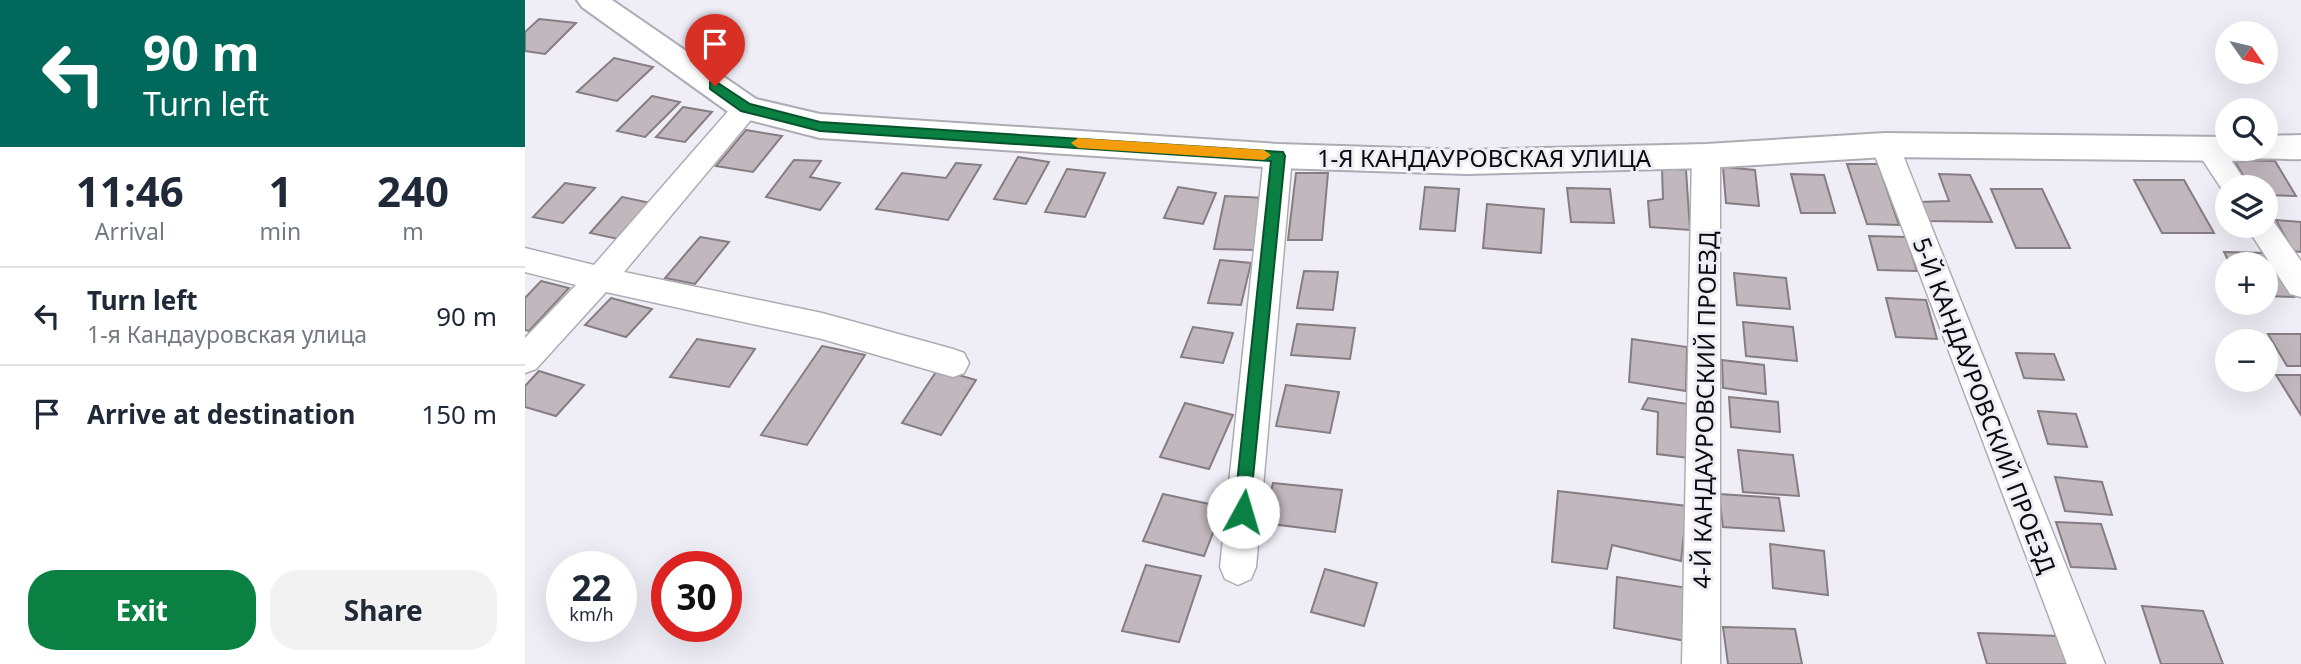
<!DOCTYPE html>
<html lang="en">
<head>
<meta charset="utf-8">
<style>
  body { margin:0; font-family:"Noto Sans",sans-serif; background:#f2f2f3; color:#1f2937; height:100vh; display:flex; flex-direction:column; font-size:26px; white-space:nowrap }
  * { box-sizing:border-box; margin:0 }
  p { font-size:23px; color:#747a83 }
  .icon { flex:none; width:38px; height:38px; fill:none; stroke:currentColor; stroke-width:2; stroke-linecap:round; stroke-linejoin:round }
  .map { position:relative; flex:1; overflow:hidden }
  .sheet { display:flex; flex-direction:column; background:#fff; width:525px }
  .sheet>* { flex:none }
  .hud { background:#00695c; color:#fff; overflow:hidden }
  .needle { width:46px; rotate:124deg }
  .buttons { position:absolute; left:1690px; top:21px; display:grid; gap:14px }
  .buttons a { display:grid; place-items:center; width:63px; height:63px; border-radius:50%; background:#fff; box-shadow:0 7px 28px #0002; font-size:35px }
  .speed { position:absolute; left:21px; top:551px; display:flex; gap:14px; font-size:35px; font-weight:700; text-align:center }
  .speed>* { display:grid; place-content:center; width:91px; height:91px; border-radius:50%; background:#fff; box-shadow:0 7px 28px #0002; line-height:1 }
  .speed small { font-size:18px; font-weight:400 }
  .speed .limit { border:10px solid #d22; background:#fff; color:#111 }
  .pin { position:absolute; display:grid; place-items:center; width:60px; height:60px; color:#fff; margin:-72px -30px; border-radius:50% 50% 50% 0; rotate:-45deg; box-shadow:0 0 7px #0007 }
  .pin .icon { rotate:45deg }
  .me { position:absolute; width:77px; margin:-38px; rotate:6deg; stroke-linejoin:round; filter:drop-shadow(0 0 5px #0008) }
  .turn { display:flex; align-items:center; gap:24px; height:147px; padding:0 28px; font-size:32px }
  .turn .icon { width:91px; height:91px; stroke-width:2.5 }
  .turn b { display:block; font-size:49px; line-height:60px }
  .eta { display:flex; justify-content:space-evenly; align-items:center; height:119px; text-align:center }
  .eta b { font-size:42px; font-weight:700; line-height:49px }
  .action { display:flex; gap:14px; margin-top:auto; padding:14px 28px }
  .action a { flex:1; height:80px; border-radius:28px; background:#0b8043; color:#fff; font-size:28px; font-weight:700; line-height:80px; text-align:center }
  .action a+a { background:#f2f2f3; color:#1f2937 }
  ul { padding:0; list-style:none }
  li { display:flex; align-items:center; gap:21px; height:98px; padding:0 28px; border-top:2px solid #e0e1e3 }
  li div { flex:1 }
  li b { display:block; font-size:26px }
  li em { font-style:normal }
  main { display:flex; flex:1; min-height:0 }
  .map>svg:first-child { display:block }
</style>
</head>
<body>
<main>
<section class="sheet">
<div class="hud">
<div class="turn"><svg class="icon" aria-label="left" viewBox="0 0 24 24"><path d="M17 20v-9H6M10 6l-5 5 5 5"/></svg><div><b>90 m</b>Turn left</div></div>
</div>
<div class="eta">
<div><b>11:46</b><p>Arrival</p></div>
<div><b>1</b><p>min</p></div>
<div><b>240</b><p>m</p></div>
</div>
<ul>
<li><svg class="icon" aria-label="left" viewBox="0 0 24 24"><path d="M17 20v-9H6M10 6l-5 5 5 5"/></svg><div><b>Turn left</b><p>1-я Кандауровская улица</p></div><em>90 m</em></li>
<li><svg class="icon" aria-label="arrive" viewBox="0 0 24 24"><path d="M6 21V4h12l-3 4 3 4H6"/></svg><div><b>Arrive at destination</b></div><em>150 m</em></li>
</ul>
<div class="action"><a>Exit</a><a>Share</a></div>
</section>
<div class="map">
<svg width="1776" height="664" viewBox="0 0 1776 664">
  <rect width="100%" height="100%" fill="#efeef7"/>
  <g fill="#c1b8bd" stroke="#867d82" stroke-width="2">
    <path d="M 14,19 L 51,23 L 20,54 L 0,51 L 0,32 Z"/>
    <path d="M 89,58 L 128,67 L 92,101 L 52,92 Z"/>
    <path d="M 127,96 L 155,102 L 120,137 L 92,131 Z"/>
    <path d="M 158,107 L 187,112 L 160,142 L 131,137 Z"/>
    <path d="M 221,130 L 257,136 L 228,172 L 191,166 Z"/>
    <path d="M 493,157 L 524,162 L 501,204 L 469,199 Z"/>
    <path d="M 269,160 L 296,161 L 285,177 L 315,183 L 295,210 L 241,197 Z"/>
    <path d="M 1709,160 L 1750,161 L 1771,196 L 1741,195 L 1741,187 L 1725,187 Z"/>
    <path d="M 431,163 L 456,165 L 423,220 L 351,209 L 377,173 L 421,178 Z"/>
    <path d="M 1322,164 L 1353,164 L 1374,225 L 1342,224 Z"/>
    <path d="M 1198,167 L 1230,170 L 1234,206 L 1201,203 Z"/>
    <path d="M 1137,168 L 1161,170 L 1165,230 L 1125,227 L 1123,201 L 1138,199 Z"/>
    <path d="M 542,169 L 580,173 L 560,217 L 520,212 Z"/>
    <path d="M 771,173 L 803,173 L 797,240 L 763,240 Z"/>
    <path d="M 1266,174 L 1299,175 L 1310,213 L 1276,213 Z"/>
    <path d="M 1414,174 L 1445,175 L 1467,222 L 1404,221 L 1395,202 L 1424,201 Z"/>
    <path d="M 1609,180 L 1659,180 L 1689,233 L 1637,233 Z"/>
    <path d="M 40,183 L 70,188 L 38,223 L 8,217 Z"/>
    <path d="M 653,187 L 691,193 L 678,224 L 639,218 Z"/>
    <path d="M 900,187 L 934,189 L 930,231 L 895,229 Z"/>
    <path d="M 1042,188 L 1085,189 L 1089,223 L 1046,222 Z"/>
    <path d="M 1466,189 L 1517,189 L 1545,248 L 1491,248 Z"/>
    <path d="M 700,196 L 740,198 L 730,250 L 689,249 Z"/>
    <path d="M 97,197 L 126,203 L 93,239 L 65,233 Z"/>
    <path d="M 962,204 L 1019,209 L 1016,253 L 958,248 Z"/>
    <path d="M 1751,220 L 1776,222 L 1776,252 L 1768,251 Z"/>
    <path d="M 1344,236 L 1381,237 L 1392,271 L 1353,270 Z"/>
    <path d="M 175,237 L 204,242 L 170,284 L 140,278 Z"/>
    <path d="M 1699,252 L 1743,253 L 1769,297 L 1741,296 L 1741,264 L 1705,264 Z"/>
    <path d="M 695,260 L 726,263 L 716,305 L 683,303 Z"/>
    <path d="M 779,271 L 813,272 L 808,310 L 772,308 Z"/>
    <path d="M 1209,273 L 1261,278 L 1265,309 L 1212,305 Z"/>
    <path d="M 16,281 L 44,288 L 4,331 L 0,330 L 0,298 Z"/>
    <path d="M 86,298 L 127,309 L 101,337 L 60,325 Z"/>
    <path d="M 1361,298 L 1401,300 L 1412,339 L 1371,337 Z"/>
    <path d="M 1218,322 L 1268,327 L 1272,361 L 1221,356 Z"/>
    <path d="M 772,324 L 830,328 L 825,359 L 766,355 Z"/>
    <path d="M 668,327 L 708,333 L 698,363 L 656,357 Z"/>
    <path d="M 1743,334 L 1776,334 L 1776,366 L 1762,366 Z"/>
    <path d="M 172,339 L 230,349 L 204,387 L 145,377 Z"/>
    <path d="M 1107,339 L 1162,347 L 1161,391 L 1104,382 Z"/>
    <path d="M 297,346 L 340,355 L 282,445 L 236,435 Z"/>
    <path d="M 1491,353 L 1529,354 L 1539,380 L 1499,378 Z"/>
    <path d="M 1197,360 L 1239,365 L 1241,394 L 1198,388 Z"/>
    <path d="M 413,369 L 451,380 L 416,435 L 377,423 Z"/>
    <path d="M 14,371 L 59,385 L 31,416 L 0,407 L 0,386 Z"/>
    <path d="M 1751,375 L 1776,375 L 1776,415 Z"/>
    <path d="M 761,385 L 814,392 L 805,433 L 751,426 Z"/>
    <path d="M 1204,397 L 1253,402 L 1255,432 L 1206,427 Z"/>
    <path d="M 1123,398 L 1163,404 L 1165,458 L 1132,454 L 1133,412 L 1117,409 Z"/>
    <path d="M 660,403 L 708,415 L 684,469 L 635,457 Z"/>
    <path d="M 1513,411 L 1551,414 L 1562,447 L 1523,444 Z"/>
    <path d="M 1213,450 L 1268,455 L 1274,496 L 1218,492 Z"/>
    <path d="M 1530,477 L 1577,482 L 1587,515 L 1540,511 Z"/>
    <path d="M 748,483 L 817,490 L 810,532 L 738,523 Z"/>
    <path d="M 1033,491 L 1162,506 L 1156,561 L 1087,545 L 1082,569 L 1027,562 Z"/>
    <path d="M 638,494 L 698,507 L 679,556 L 618,541 Z"/>
    <path d="M 1194,494 L 1254,498 L 1259,531 L 1198,527 Z"/>
    <path d="M 1531,522 L 1576,524 L 1591,569 L 1546,567 Z"/>
    <path d="M 1245,544 L 1299,551 L 1303,595 L 1248,588 Z"/>
    <path d="M 621,565 L 676,576 L 654,642 L 597,631 Z"/>
    <path d="M 800,569 L 852,583 L 839,626 L 786,612 Z"/>
    <path d="M 1092,577 L 1163,588 L 1161,641 L 1089,628 Z"/>
    <path d="M 1617,606 L 1678,611 L 1698,664 L 1636,664 Z"/>
    <path d="M 1198,627 L 1270,629 L 1277,664 L 1203,664 Z"/>
    <path d="M 1453,633 L 1533,636 L 1542,664 L 1462,664 Z"/>
  </g>
  <g fill="none" stroke-linecap="round" stroke-linejoin="round">
    <g stroke="#adacb5" stroke-width="3">
      <g id="minor">
        <path d="M 221,99 L 230,101 L 234,108 L 230,115 L 99,272 L 297,313 L 428,349 L 439,353 L 444,363 L 439,373 L 428,377 L 297,339 L 81,292 L 11,369 L 0,373 L 0,338 L 51,285 L 0,272 L 0,248 L 69,265 L 212,101 Z"/>
        <path d="M 1360,135 L 1370,138 L 1374,145 L 1580,664 L 1542,664 L 1346,145 L 1350,138 Z"/>
        <path d="M 1685,140 L 1695,143 L 1724,187 L 1703,187 L 1703,195 L 1700,194 L 1671,150 L 1675,143 Z"/>
        <path d="M 753,146 L 763,149 L 767,156 L 731,567 L 726,579 L 713,585 L 700,579 L 695,567 L 739,156 L 743,149 Z"/>
        <path d="M 1181,146 L 1191,149 L 1195,156 L 1195,664 L 1157,664 L 1167,156 L 1171,149 Z"/>
        <path d="M 1741,216 L 1746,218 L 1776,261 L 1776,297 L 1765,294 L 1721,226 L 1741,226 Z"/>
      </g>
    </g>
    <g stroke="#adacb5" stroke-width="4">
      <path id="tertiary" d="M 52,0 L 87,0 L 231,99 L 295,114 L 753,144 L 942,150 L 1181,144 L 1360,133 L 1703,137 L 1703,149 L 1741,149 L 1741,136 L 1776,135 L 1776,159 C 1758,160 1737,156 1720,161 L 1360,157 L 1181,168 L 942,174 L 753,168 L 295,138 L 209,116 L 57,7 Z"/>
    </g>
    <use href="#minor" fill="#fff" fill-rule="evenodd"/>
    <use href="#tertiary" fill="#fff" fill-rule="evenodd"/>
  </g>
  <path fill="#0b8043" stroke="#07532c" stroke-width="2" d="M 190,81 L 225,104 L 295,122 L 758,152 L 760,156 L 724,518 L 718,520 L 712,518 L 709,512 L 746,161 L 295,131 L 216,111 L 185,89 L 185,82 Z"/>
  <path fill="#f59e0b" d="M 553,138 L 739,150 L 746,155 L 739,160 L 553,148 L 546,143 Z"/>
  <g text-anchor="middle" dominant-baseline="central" stroke-width="6" stroke-linejoin="round" paint-order="stroke">
    <g font-size="24" fill="#0b0b0e" stroke="#efeef7">
      <text x="959" y="157">1-Я КАНДАУРОВСКАЯ УЛИЦА</text>
      <text transform="translate(1460 405) rotate(69)">5-Й КАНДАУРОВСКИЙ ПРОЕЗД</text>
      <text transform="translate(1179 410) rotate(-89)">4-Й КАНДАУРОВСКИЙ ПРОЕЗД</text>
    </g>
  </g>
</svg>
<div class="buttons">
<a><svg class="needle" viewBox="-14 -14 28 28"><path d="M0-13l5 13h-10z" fill="#e53935"/><path d="M0 13l5-13h-10z" fill="#747a83"/></svg></a>
<a><svg class="icon" aria-label="search" viewBox="0 0 24 24"><circle cx="10" cy="10" r="6"/><path d="M15 15l6 6"/></svg></a>
<a><svg class="icon" aria-label="layers" viewBox="0 0 24 24"><path d="M12 4l9 5-9 5-9-5zM3 14l9 5 9-5"/></svg></a>
<a>+</a>
<a>−</a>
</div>
<div class="speed"><div>22<small>km/h</small></div><div class="limit">30</div></div>
<div class="pin" style="left:190px;top:86px;background:#d93025"><svg class="icon" aria-label="arrive" viewBox="0 0 24 24"><path d="M6 21V4h12l-3 4 3 4H6"/></svg></div>
<svg class="me" style="left:718px;top:512px" viewBox="-20 -20 40 40"><circle r="19" fill="#fff"/><path d="M0-13L10 11 0 6-10 11z" fill="#0b8043"/></svg>
</div>
</main>
</body>
</html>
